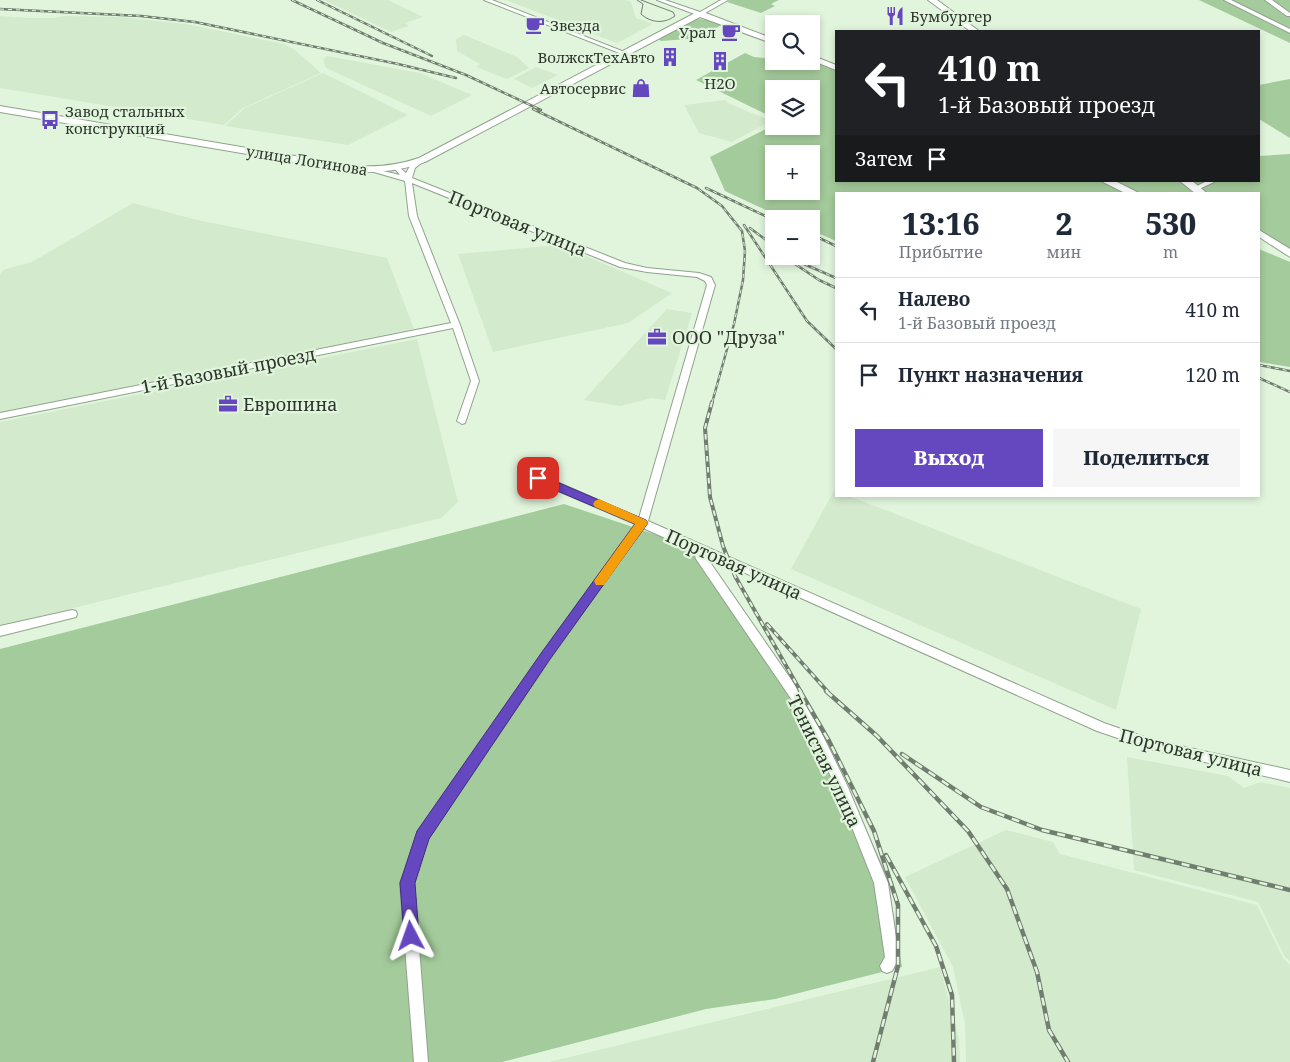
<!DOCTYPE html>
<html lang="ru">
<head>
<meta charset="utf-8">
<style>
  body { margin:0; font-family:"Noto Serif",serif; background:#f6f6f7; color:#1f2937; height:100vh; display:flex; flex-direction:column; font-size:19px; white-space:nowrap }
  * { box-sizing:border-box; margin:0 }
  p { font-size:16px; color:#747a83 }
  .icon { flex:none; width:28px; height:28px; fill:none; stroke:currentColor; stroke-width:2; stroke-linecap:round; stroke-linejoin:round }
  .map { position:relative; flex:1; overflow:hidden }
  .drawer { position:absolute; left:835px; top:192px; width:425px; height:305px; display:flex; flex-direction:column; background:#fff; border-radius:0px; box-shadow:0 2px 8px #0003 }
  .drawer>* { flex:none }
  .banner { position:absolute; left:835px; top:30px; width:425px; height:152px; border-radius:0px; box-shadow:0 2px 8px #0003; background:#202124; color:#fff; overflow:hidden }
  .controls { position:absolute; left:765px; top:15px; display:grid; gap:10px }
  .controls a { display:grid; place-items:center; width:55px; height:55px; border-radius:0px; background:#fff; box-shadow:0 2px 8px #0003; font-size:25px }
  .pin { position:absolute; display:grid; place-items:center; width:42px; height:42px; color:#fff; margin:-21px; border-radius:10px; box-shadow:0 2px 8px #0006 }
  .me { position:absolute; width:55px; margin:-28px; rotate:356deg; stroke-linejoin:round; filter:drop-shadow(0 0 4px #0008) }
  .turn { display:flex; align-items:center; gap:18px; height:105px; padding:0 20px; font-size:22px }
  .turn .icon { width:65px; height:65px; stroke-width:2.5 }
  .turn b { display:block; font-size:35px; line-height:42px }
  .then { display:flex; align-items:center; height:48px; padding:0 20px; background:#0003; gap:10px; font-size:19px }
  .eta { display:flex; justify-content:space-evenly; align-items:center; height:85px; text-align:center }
  .eta b { font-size:30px; font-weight:800; line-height:35px }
  .cta { display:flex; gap:10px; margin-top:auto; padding:10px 20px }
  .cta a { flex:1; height:58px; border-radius:0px; background:#6547c0; color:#fff; font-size:20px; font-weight:800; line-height:58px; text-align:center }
  .cta a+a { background:#f6f6f7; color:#1f2937 }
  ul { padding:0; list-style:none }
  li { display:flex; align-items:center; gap:15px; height:65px; padding:0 20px; border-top:1px solid #e0e1e3 }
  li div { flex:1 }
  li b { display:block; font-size:19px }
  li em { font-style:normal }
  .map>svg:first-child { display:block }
</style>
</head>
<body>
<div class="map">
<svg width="1290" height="1062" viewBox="0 0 1290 1062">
  <rect width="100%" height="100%" fill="#e1f5dd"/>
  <g fill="#d3eacd">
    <path d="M 324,0 L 388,0 L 423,17 L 405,23 L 409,26 L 391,32 Z"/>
    <path d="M 506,0 L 626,0 L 631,2 L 636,18 L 653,24 L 617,43 Z"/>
    <path d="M 0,16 L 29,18 L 55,18 L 63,16 L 118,17 L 186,24 L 284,44 L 295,50 L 321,73 L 243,108 L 224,125 L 0,88 Z"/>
    <path d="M 464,35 L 517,57 L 529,68 L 507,79 L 476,67 L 480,64 L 457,51 L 456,39 Z"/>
    <path d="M 327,56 L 420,73 L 472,95 L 431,116 L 326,68 L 323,59 Z"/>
    <path d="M 536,67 L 558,75 L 532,88 L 514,79 Z"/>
    <path d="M 323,73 L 408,115 L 348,145 L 225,126 L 245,108 Z"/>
    <path d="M 726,100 L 728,103 L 771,121 L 732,142 L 699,133 L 684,105 Z"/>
    <path d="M 133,203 L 197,220 L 387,258 L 414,329 L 0,413 L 0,275 L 3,270 L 32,262 Z"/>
    <path d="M 560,245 L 672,293 L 628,323 L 493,352 L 458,254 Z"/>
    <path d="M 667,309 L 692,313 L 665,400 L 651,398 L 620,406 L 584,400 Z"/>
    <path d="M 417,339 L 458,502 L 441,518 L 0,626 L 0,422 Z"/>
    <path d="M 834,491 L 836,492 L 836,496 L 849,496 L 1141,609 L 1116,710 L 791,569 Z"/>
    <path d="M 1127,757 L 1228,776 L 1244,788 L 1260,782 L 1290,788 L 1290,961 L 1285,957 L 1258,902 L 1134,870 Z"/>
    <path d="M 1006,830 L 1053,842 L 1060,854 L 1257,905 L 1283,958 L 1290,965 L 1290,1062 L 966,1062 L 965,1024 L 953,967 L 905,877 Z"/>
    <path d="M 940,967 L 959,1039 L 960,1062 L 549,1062 Z"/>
  </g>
  <g fill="#a4cb9b" fill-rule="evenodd">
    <path d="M 730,0 L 779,0 L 771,4 L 775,6 L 761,13 L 727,2 Z"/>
    <path d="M 1199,0 L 1290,0 L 1290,43 Z"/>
    <path d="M 700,19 L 708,20 L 722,25 L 701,35 L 701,38 L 661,41 L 657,38 L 694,20 Z"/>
    <path d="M 745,53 L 754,57 L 774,59 L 774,61 L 811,61 L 811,59 L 836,69 L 836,181 L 1099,181 L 1128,194 L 836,194 L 836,241 L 811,230 L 811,219 L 785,219 L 725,191 L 710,157 L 774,125 L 811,126 L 811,89 L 774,89 L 774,118 L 696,80 ZM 774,154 L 811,154 L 811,191 L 774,191 Z"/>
    <path d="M 1290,79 L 1290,138 L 1259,119 L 1259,85 Z"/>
    <path d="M 1290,154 L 1290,251 L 1259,230 L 1259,194 L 1208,194 L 1191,181 L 1259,181 L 1259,156 Z"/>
    <path d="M 1112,181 L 1180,181 L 1197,194 L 1143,194 Z"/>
    <path d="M 1259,249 L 1290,262 L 1290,367 L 1259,362 Z"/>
    <path d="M 564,504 L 702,550 L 811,708 L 887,875 L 902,967 L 775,999 L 706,1009 L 502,1062 L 0,1062 L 0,649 Z"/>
  </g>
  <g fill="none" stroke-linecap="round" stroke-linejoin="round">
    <g stroke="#90a28c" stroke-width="2">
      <g id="minor">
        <path d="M 484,0 L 492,0 L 627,53 L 622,54 Z"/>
        <path d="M 657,0 L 665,0 L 700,12 L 721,0 L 728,0 L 700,16 Z"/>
        <path d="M 1224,0 L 1231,0 L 1290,29 L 1290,33 Z"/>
        <path d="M 1265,0 L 1272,0 L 1290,13 L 1290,16 L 1287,16 Z"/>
        <path d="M 420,159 L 425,160 L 415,168 L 412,178 L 625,263 L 647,268 L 699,273 L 711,277 L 715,285 L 648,521 L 1104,723 L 1153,740 L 1290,770 L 1290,782 L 1153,750 L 1097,731 L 705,555 L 806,701 L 847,785 L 888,883 L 899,958 L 892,971 L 887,973 L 882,971 L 880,966 L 885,957 L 874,883 L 836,787 L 798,709 L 696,559 L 694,551 L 643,528 L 550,659 L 428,839 L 414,883 L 428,1062 L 414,1062 L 400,883 L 417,836 L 542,653 L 635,524 L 535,481 L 533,478 L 535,475 L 541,475 L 639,518 L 707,285 L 705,281 L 697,277 L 647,272 L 620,267 L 412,183 L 417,216 L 460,325 L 479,381 L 465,423 L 462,424 L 457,421 L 471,381 L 453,328 L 0,419 L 0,413 L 451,323 L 409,216 L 405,181 L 367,170 L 370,168 L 400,175 L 395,169 L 396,168 L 400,168 L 406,173 L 410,166 Z"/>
        <path d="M 1207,181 L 1214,182 L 1197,190 L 1191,189 Z"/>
        <path d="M 72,610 L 76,611 L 77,614 L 76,617 L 0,636 L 0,626 Z"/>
      </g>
    </g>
    <g stroke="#90a28c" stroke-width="2">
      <g id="major">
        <path d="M 928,0 L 937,0 L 979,31 L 970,31 Z"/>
        <path d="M 697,12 L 703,12 L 774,39 L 774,44 L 700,17 L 425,162 C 394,173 367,174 335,169 L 0,112 L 0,106 L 348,165 C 373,168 395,166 419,158 Z"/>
        <path d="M 811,55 L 836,65 L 836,70 L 811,60 Z"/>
        <path d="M 1101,181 L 1115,181 L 1141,194 L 1127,194 Z"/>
        <path d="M 1180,181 L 1192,181 L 1208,194 L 1196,194 Z"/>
        <path d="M 1259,230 L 1290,249 L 1290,257 L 1259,237 Z"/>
      </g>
    </g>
    <use href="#minor" fill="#fff" fill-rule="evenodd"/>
    <use href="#major" fill="#fff" fill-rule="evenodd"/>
    <path stroke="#717e6f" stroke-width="1" d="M 637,0 L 643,4 L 641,14 C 651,23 664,24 675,16 L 673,12 L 641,0"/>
    <g stroke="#717e6f" stroke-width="2.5">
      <g id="rail-far2">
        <path d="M 292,0 L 383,43 L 466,75 L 541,110"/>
        <path d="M 317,0 L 432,56"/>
        <path d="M 0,9 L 141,16 L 195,22 L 398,64 L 456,78"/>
        <path d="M 533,109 L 697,188 L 722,206 L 742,231 L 745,251 L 743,280 L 734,324 L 712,403"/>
        <path d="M 706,188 L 774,220"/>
        <path d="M 744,225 L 807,321 L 836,349"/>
        <path d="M 750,228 L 774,246"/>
        <path d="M 811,234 L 836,246"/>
        <path d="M 783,256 L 819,280 L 836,288"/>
        <path d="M 804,264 L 836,278"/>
        <path d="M 1259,365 L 1290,371"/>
        <path d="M 1259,378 L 1290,392"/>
      </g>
    </g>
    <g stroke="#717e6f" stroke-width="4">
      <g id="rail-far1">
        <path d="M 712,402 L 705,428 L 710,497 L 723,546 L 735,576 L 801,692"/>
        <path d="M 767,624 L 828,692"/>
      </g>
    </g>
    <g stroke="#717e6f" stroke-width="4.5">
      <g id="rail">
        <path d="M 800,691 L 829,741 L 874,831 L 898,905 L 898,966 L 873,1062"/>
        <path d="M 826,691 L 877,736 L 968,831 L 1007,889 L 1037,972 L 1049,1030 L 1068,1062"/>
        <path d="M 902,754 L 981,807 L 1042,830 L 1290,890"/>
        <path d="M 886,855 L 936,946 L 952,995 L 954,1062"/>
      </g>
    </g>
    <use href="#rail-far2" stroke="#e1f5dd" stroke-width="1" stroke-dasharray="4" stroke-linecap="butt"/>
    <use href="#rail-far1" stroke="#e1f5dd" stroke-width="2" stroke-dasharray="5.5" stroke-linecap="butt"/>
    <use href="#rail" stroke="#e1f5dd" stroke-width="2.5" stroke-dasharray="8" stroke-linecap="butt"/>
  </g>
  <path fill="#6547c0" stroke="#422e7d" d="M 538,474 L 646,520 L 648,523 L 550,659 L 429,839 L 415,883 L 419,936 L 417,941 L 411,943 L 406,941 L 404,936 L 400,883 L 417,831 L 542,652 L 635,524 L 534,481 L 532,478 L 534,475 Z"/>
  <path fill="#f59e0b" d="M 599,499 L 646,520 L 648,523 L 604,585 L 596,585 L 594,581 L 596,578 L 635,524 L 595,507 L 593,504 L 595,501 Z"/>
  <defs>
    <g id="restaurant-bare" transform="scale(1.5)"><path d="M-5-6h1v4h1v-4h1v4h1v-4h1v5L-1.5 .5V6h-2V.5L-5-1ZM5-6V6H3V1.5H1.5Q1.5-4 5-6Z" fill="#6547c0" stroke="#e1f5dd" stroke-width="2.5" paint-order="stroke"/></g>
    <g id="cafe-bare" transform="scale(1.5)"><path d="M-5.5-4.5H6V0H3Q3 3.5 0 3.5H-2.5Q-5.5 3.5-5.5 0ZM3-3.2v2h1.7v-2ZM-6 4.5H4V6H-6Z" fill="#6547c0" stroke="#e1f5dd" stroke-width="2.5" paint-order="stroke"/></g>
    <g id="building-bare" transform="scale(1.5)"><path d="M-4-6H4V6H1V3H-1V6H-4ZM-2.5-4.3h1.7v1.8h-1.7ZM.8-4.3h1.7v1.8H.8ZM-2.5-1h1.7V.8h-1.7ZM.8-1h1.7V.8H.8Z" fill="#6547c0" stroke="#e1f5dd" stroke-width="2.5" paint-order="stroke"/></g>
    <g id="shop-bare" transform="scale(1.5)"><path d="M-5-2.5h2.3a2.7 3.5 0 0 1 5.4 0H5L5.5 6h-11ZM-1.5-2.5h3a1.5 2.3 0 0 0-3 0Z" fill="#6547c0" stroke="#e1f5dd" stroke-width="2.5" paint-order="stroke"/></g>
    <g id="bus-bare" transform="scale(1.5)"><path d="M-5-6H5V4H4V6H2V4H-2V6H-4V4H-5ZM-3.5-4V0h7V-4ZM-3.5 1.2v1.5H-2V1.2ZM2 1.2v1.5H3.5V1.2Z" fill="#6547c0" stroke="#e1f5dd" stroke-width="2.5" paint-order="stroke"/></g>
    <g id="office-bare" transform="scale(1.5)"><path d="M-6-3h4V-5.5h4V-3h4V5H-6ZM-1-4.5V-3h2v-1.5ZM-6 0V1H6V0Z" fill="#6547c0" stroke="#e1f5dd" stroke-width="2.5" paint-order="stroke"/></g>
  </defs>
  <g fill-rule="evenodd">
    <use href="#restaurant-bare" x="895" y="16"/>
    <use href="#cafe-bare" x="535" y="25"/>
    <use href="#cafe-bare" x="731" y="32"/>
    <use href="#building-bare" x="670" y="57"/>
    <use href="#building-bare" x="720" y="61"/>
    <use href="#shop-bare" x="641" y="88"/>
    <use href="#bus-bare" x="50" y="120"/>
    <use href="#office-bare" x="657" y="337"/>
    <use href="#office-bare" x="228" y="404"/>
  </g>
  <g text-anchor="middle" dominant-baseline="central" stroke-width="4.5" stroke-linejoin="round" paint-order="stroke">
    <g font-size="15" fill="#2d352c" stroke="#e1f5dd" text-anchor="start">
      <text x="910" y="16">Бумбургер</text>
      <text x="550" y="25">Звезда</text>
      <text x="716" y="32" text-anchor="end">Урал</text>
      <text x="655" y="57" text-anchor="end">ВолжскТехАвто</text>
      <text x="720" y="83" text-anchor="middle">H2O</text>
      <text x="626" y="88" text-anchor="end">Автосервис</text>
      <text x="65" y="111">Завод стальных<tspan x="65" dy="17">конструкций</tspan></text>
    </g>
    <g font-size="15" fill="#2d352c" stroke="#e1f5dd">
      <text transform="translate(307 160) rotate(9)">улица Логинова</text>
    </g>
    <g font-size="18" fill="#2d352c" stroke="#e1f5dd">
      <text transform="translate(518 223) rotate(22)">Портовая улица</text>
      <text transform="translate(228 370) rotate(-11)">1-й Базовый проезд</text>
      <text transform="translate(734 564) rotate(24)">Портовая улица</text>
      <text transform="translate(1191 752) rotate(14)">Портовая улица</text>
      <text transform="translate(825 761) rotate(64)">Тенистая улица</text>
    </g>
    <g font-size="18" fill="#2d352c" stroke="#e1f5dd" text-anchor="start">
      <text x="672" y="337">ООО "Друза"</text>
      <text x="243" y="404">Еврошина</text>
    </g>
  </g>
</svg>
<div class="controls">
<a><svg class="icon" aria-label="search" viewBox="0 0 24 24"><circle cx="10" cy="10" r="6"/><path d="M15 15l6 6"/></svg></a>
<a><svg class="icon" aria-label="layers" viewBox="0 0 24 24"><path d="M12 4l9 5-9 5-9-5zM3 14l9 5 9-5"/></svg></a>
<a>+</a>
<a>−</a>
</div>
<div class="pin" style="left:538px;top:478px;background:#d93025"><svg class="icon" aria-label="arrive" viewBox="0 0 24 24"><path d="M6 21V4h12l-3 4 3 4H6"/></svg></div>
<svg class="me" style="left:411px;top:936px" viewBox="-20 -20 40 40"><path d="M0-17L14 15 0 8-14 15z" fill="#6547c0" stroke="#fff" stroke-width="4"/></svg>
<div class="banner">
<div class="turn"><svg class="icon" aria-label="left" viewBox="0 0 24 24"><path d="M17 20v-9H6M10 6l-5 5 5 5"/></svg><div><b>410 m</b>1-й Базовый проезд</div></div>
<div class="then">Затем<svg class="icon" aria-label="arrive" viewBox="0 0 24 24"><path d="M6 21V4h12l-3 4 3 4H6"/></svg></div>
</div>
<section class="drawer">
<div class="eta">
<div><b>13:16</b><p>Прибытие</p></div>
<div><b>2</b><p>мин</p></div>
<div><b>530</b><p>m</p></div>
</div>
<ul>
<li><svg class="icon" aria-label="left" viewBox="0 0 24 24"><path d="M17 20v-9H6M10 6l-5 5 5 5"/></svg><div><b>Налево</b><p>1-й Базовый проезд</p></div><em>410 m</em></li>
<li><svg class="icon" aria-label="arrive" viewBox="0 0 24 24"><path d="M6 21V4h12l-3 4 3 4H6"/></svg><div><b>Пункт назначения</b></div><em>120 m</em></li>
</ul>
<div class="cta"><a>Выход</a><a>Поделиться</a></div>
</section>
</div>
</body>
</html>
